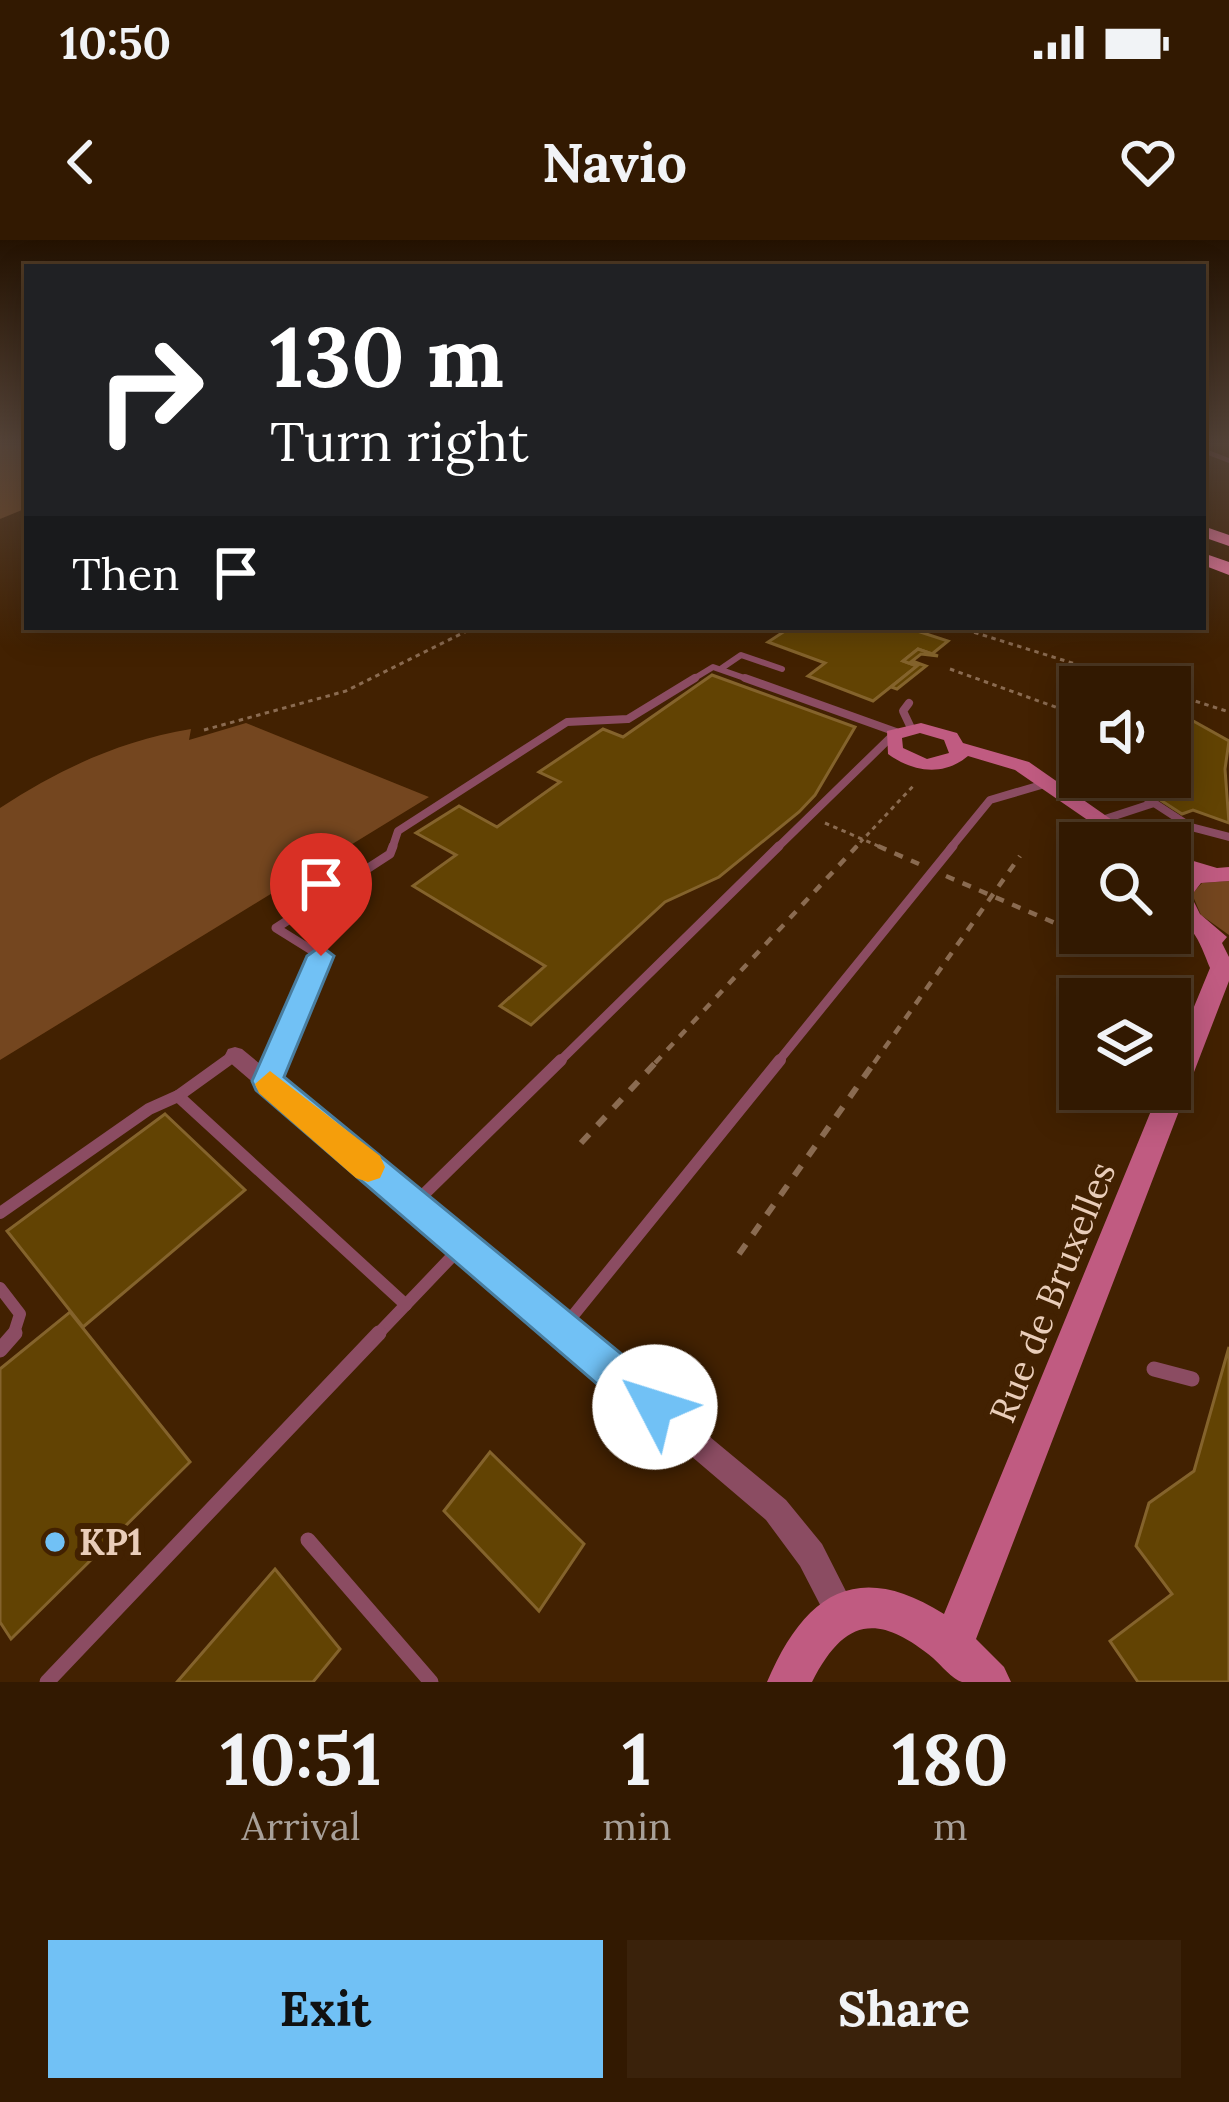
<!DOCTYPE html>
<html lang="en">
<head>
<meta charset="utf-8">
<style>
  body { margin:0; font-family:Lora,serif; background:#3a220b; color:#f1f3f6; height:100vh; display:flex; flex-direction:column; font-size:45px; white-space:nowrap }
  * { box-sizing:border-box; margin:0 }
  p { font-size:39px; color:#a8a099 }
  .icon { flex:none; width:66px; height:66px; fill:none; stroke:currentColor; stroke-width:2; stroke-linecap:round; stroke-linejoin:round }
  .map { position:relative; height:1442px; overflow:hidden }
  .sheet { display:flex; flex-direction:column; background:#321901; flex:1 }
  .sheet>* { flex:none }
  .top-card { position:absolute; left:24px; top:24px; width:1182px; height:366px; border-radius:0px; box-shadow:0 6px 30px #0003,0 0 0 3px #4d3823; background:#202124; color:#fff; overflow:hidden }
  .controls { position:absolute; left:1059px; top:426px; display:grid; gap:24px }
  .controls a { display:grid; place-items:center; width:132px; height:132px; border-radius:0px; background:#321901; box-shadow:0 6px 30px #0003,0 0 0 3px #4d3823; font-size:60px }
  .pin { position:absolute; display:grid; place-items:center; width:102px; height:102px; color:#fff; margin:-123px -51px; border-radius:50% 50% 50% 0; rotate:-45deg; box-shadow:0 0 12px #0007 }
  .pin .icon { rotate:45deg }
  .me { position:absolute; width:132px; margin:-66px; rotate:310deg; stroke-linejoin:round; filter:drop-shadow(0 0 9px #0008) }
  .turn { display:flex; align-items:center; gap:42px; height:252px; padding:0 48px; font-size:54px }
  .turn .icon { width:156px; height:156px; stroke-width:2.5 }
  .turn b { display:block; font-size:84px; line-height:102px }
  .then { display:flex; align-items:center; height:114px; padding:0 48px; background:#0003; gap:24px; font-size:45px }
  .eta { display:flex; justify-content:space-evenly; align-items:center; height:204px; text-align:center }
  .eta b { font-size:72px; font-weight:700; line-height:84px }
  .cta { display:flex; gap:24px; margin-top:auto; padding:24px 48px }
  .cta a { flex:1; height:138px; border-radius:0px; background:#71c1f5; color:#111; font-size:48px; font-weight:700; line-height:138px; text-align:center }
  .cta a+a { background:#3a220b; color:#f1f3f6 }
  .status { display:flex; justify-content:space-between; align-items:center; height:84px; padding:0 60px; background:#321901; direction:ltr }
  .status svg { height:33px; fill:currentColor }
  header { display:flex; justify-content:space-between; align-items:center; height:156px; padding:0 48px; background:#321901; font-size:54px; font-weight:700 }
  .map>svg:first-child { display:block }
</style>
</head>
<body>
<div class="status"><b>10:50</b><svg viewBox="0 0 49 12"><path d="M0 12V9h3v3zM5 12V6h3v6zM10 12V3h3v9zM15 12V0h3v12zM26 1h20v11H26zM47 4h2v5h-2z"/></svg></div>
<header><svg class="icon" aria-label="back" viewBox="0 0 24 24"><path d="M15 5l-7 7 7 7"/></svg>Navio<svg class="icon" aria-label="heart" viewBox="0 0 24 24"><path d="M12 20l-8-8c-3-5 5-10 8-4 3-6 11-1 8 4z"/></svg></header>
<div class="map">
<svg width="1229" height="1442" viewBox="0 0 1229 1442">
  <rect width="100%" height="100%" fill="#422101"/>
  <g fill="#74461f">
    <path d="M 0,205 L 27,205 L 27,268 L 0,279 Z"/>
    <path d="M 246,483 L 429,557 L 0,820 L 0,568 C 60,529 119,501 191,489 L 189,500 Z"/>
    <path d="M 1229,641 L 1229,695 L 1201,675 L 1192,654 L 1202,643 Z"/>
  </g>
  <g fill="#624303" stroke="#84632c" stroke-width="3">
    <path d="M 791,387 L 905,387 L 948,401 L 932,414 L 918,409 L 903,421 L 917,426 L 873,461 L 808,436 L 825,423 L 768,402 Z"/>
    <path d="M 918,409 L 938,416 L 921,414 L 912,421 L 926,426 L 897,449 L 891,447 L 917,426 L 903,421 Z"/>
    <path d="M 712,435 L 855,487 L 815,555 L 799,572 L 719,637 L 665,662 L 531,785 L 500,766 L 545,726 L 413,646 L 456,615 L 416,593 L 459,566 L 497,587 L 560,542 L 539,532 L 603,489 L 623,497 Z"/>
    <path d="M 1170,468 L 1229,501 L 1225,529 L 1229,583 L 1193,570 L 1182,574 L 1125,537 L 1170,537 Z"/>
    <path d="M 165,874 L 245,950 L 83,1087 L 7,991 Z"/>
    <path d="M 70,1072 L 190,1222 L 11,1399 L 0,1382 L 0,1129 Z"/>
    <path d="M 1229,1107 L 1229,1442 L 1138,1442 L 1110,1401 L 1172,1354 L 1136,1306 L 1149,1263 L 1194,1231 Z"/>
    <path d="M 490,1212 L 584,1304 L 539,1371 L 444,1271 Z"/>
    <path d="M 275,1329 L 340,1409 L 313,1442 L 177,1442 Z"/>
  </g>
  <g fill="none" stroke-linecap="round" stroke-linejoin="round">
    <g stroke="#8a6b51" stroke-width="3" stroke-dasharray="4.5 4.5" stroke-linecap="butt">
      <path d="M 957,387 L 1149,447"/>
      <path d="M 950,429 L 1058,468"/>
      <path d="M 1170,453 L 1229,472"/>
      <path d="M 204,490 L 346,451 L 475,387"/>
      <path d="M 825,583 L 885,609"/>
      <path d="M 854,609 L 915,544"/>
    </g>
    <g stroke="#8a6b51" stroke-width="4.5" stroke-dasharray="9 9" stroke-linecap="butt">
      <path d="M 878,606 L 919,624"/>
      <path d="M 946,636 L 1062,686"/>
      <path d="M 655,823 L 857,606"/>
      <path d="M 874,823 L 1020,616"/>
    </g>
    <g stroke="#8a6b51" stroke-width="6" stroke-dasharray="12 12" stroke-linecap="butt">
      <path d="M 581,903 L 658,820"/>
      <path d="M 739,1014 L 876,820"/>
    </g>
    <g stroke="#8b4c62" stroke-width="6">
      <path d="M 722,428 L 741,415 L 782,429"/>
      <path d="M 690,441 L 713,427 L 753,441"/>
    </g>
    <g stroke="#8b4c62" stroke-width="8">
      <path d="M 745,438 L 896,492"/>
      <path d="M 909,463 L 903,471 L 911,488"/>
      <path d="M 1062,503 L 1080,515"/>
      <path d="M 1114,537 L 1191,587 L 1229,597"/>
      <path d="M 1102,580 L 1154,563"/>
      <path d="M 392,609 L 398,591 L 567,482 L 628,479 L 695,438"/>
      <path d="M 776,609 L 891,497"/>
      <path d="M 950,609 L 990,560 L 1048,543"/>
    </g>
    <g stroke="#8b4c62" stroke-width="9">
      <path d="M 224,823 L 235,815"/>
      <path d="M 275,823 L 321,716 L 276,688 L 390,614 L 393,606"/>
      <path d="M 558,823 L 779,606"/>
      <path d="M 777,823 L 953,606"/>
    </g>
    <g stroke="#8b4c62" stroke-width="12">
      <path d="M 228,820 L 178,856 L 406,1065"/>
      <path d="M 267,841 L 276,820"/>
      <path d="M 413,965 L 561,820"/>
      <path d="M 0,973 L 149,869 L 178,856"/>
      <path d="M 0,1048 L 20,1074 L 13,1096"/>
      <path d="M 563,1088 L 780,820"/>
      <path d="M 376,1096 L 461,1007"/>
    </g>
    <g stroke="#8b4c62" stroke-width="15">
      <path d="M 0,1110 L 15,1093"/>
      <path d="M 1154,1129 L 1192,1139"/>
      <path d="M 308,1300 L 431,1442"/>
      <path d="M 47,1442 L 379,1093"/>
    </g>
    <g fill="#8b4c62" fill-rule="evenodd">
      <path d="M 1203,208 L 1229,218 L 1229,223 L 1203,213 Z"/>
      <path d="M 235,807 L 242,809 L 786,1260 L 822,1304 L 857,1373 L 852,1384 L 841,1389 L 830,1384 L 800,1326 L 766,1280 L 228,821 L 225,815 L 228,809 Z"/>
    </g>
    <g fill="#c05b81" fill-rule="evenodd">
      <path d="M 921,483 L 957,493 L 963,503 L 1029,522 L 1145,603 L 1121,603 L 1015,530 L 968,516 C 943,537 913,532 888,514 L 887,491 ZM 920,493 L 944,500 L 949,513 L 927,519 L 903,508 L 902,498 Z"/>
      <path d="M 1170,614 L 1217,628 L 1229,627 L 1229,641 L 1201,643 L 1191,656 L 1200,674 L 1227,697 L 1222,703 L 1229,717 L 1229,741 L 976,1399 L 1004,1427 L 1011,1442 C 996,1442 976,1442 962,1442 C 952,1439 941,1425 933,1418 C 877,1372 844,1379 812,1442 L 767,1442 C 804,1355 856,1318 944,1374 L 1160,849 L 1170,849 L 1170,825 L 1210,728 C 1205,716 1200,701 1192,691 C 1169,667 1163,659 1186,633 L 1170,628 Z"/>
    </g>
    <g fill="#fe81af" fill-rule="evenodd">
      <path d="M 1203,286 L 1229,295 L 1229,306 L 1203,297 Z"/>
      <path d="M 1203,313 L 1229,322 L 1229,335 L 1203,325 Z"/>
    </g>
  </g>
  <linearGradient id="sky" x2="0" y2="1"><stop stop-color="#241201"/><stop offset="0.5" stop-color="#544338"/><stop offset="1" stop-color="#544338" stop-opacity="0"/></linearGradient>
  <rect width="1229" height="407" fill="url(#sky)"/>
  <path fill="#71c1f5" stroke="#497d9f" stroke-width="3" d="M 321,706 L 334,716 L 284,837 L 669,1153 L 675,1167 L 669,1181 L 655,1187 L 640,1181 L 256,850 L 252,841 L 307,716 Z"/>
  <path fill="#f59e0b" d="M 270,831 L 380,916 L 385,927 L 380,938 L 368,942 L 356,938 L 259,853 L 255,844 Z"/>
  <circle fill="#71c1f5" stroke="#422101" stroke-width="4.5" cx="55" cy="1302" r="12"/>
  <g text-anchor="middle" dominant-baseline="central" stroke-width="12" stroke-linejoin="round" paint-order="stroke">
    <g font-size="36" fill="#e9cdb9" stroke="#422101">
      <text transform="translate(1052 1052) rotate(-68)">Rue de Bruxelles</text>
    </g>
    <g font-size="36" font-weight="bold" fill="#e9cdb9" stroke="#422101" text-anchor="start">
      <text x="79" y="1302">KP1</text>
    </g>
  </g>
</svg>
<div class="controls">
<a><svg class="icon" aria-label="sound" viewBox="0 0 24 24"><path d="M4 9h4l5-4v14l-5-4H4zM17 9q2 3 0 6"/></svg></a>
<a><svg class="icon" aria-label="search" viewBox="0 0 24 24"><circle cx="10" cy="10" r="6"/><path d="M15 15l6 6"/></svg></a>
<a><svg class="icon" aria-label="layers" viewBox="0 0 24 24"><path d="M12 4l9 5-9 5-9-5zM3 14l9 5 9-5"/></svg></a>
</div>
<div class="pin" style="left:321px;top:716px;background:#d93025"><svg class="icon" aria-label="arrive" viewBox="0 0 24 24"><path d="M6 21V4h12l-3 4 3 4H6"/></svg></div>
<svg class="me" style="left:655px;top:1167px" viewBox="-20 -20 40 40"><circle r="19" fill="#fff"/><path d="M0-13L10 11 0 6-10 11z" fill="#71c1f5"/></svg>
<div class="top-card">
<div class="turn"><svg class="icon" aria-label="right" viewBox="0 0 24 24"><path d="M7 20v-9h11M14 6l5 5-5 5"/></svg><div><b>130 m</b>Turn right</div></div>
<div class="then">Then<svg class="icon" aria-label="arrive" viewBox="0 0 24 24"><path d="M6 21V4h12l-3 4 3 4H6"/></svg></div>
</div>
</div>
<section class="sheet">
<div class="eta">
<div><b>10:51</b><p>Arrival</p></div>
<div><b>1</b><p>min</p></div>
<div><b>180</b><p>m</p></div>
</div>
<div class="cta"><a>Exit</a><a>Share</a></div>
</section>
</body>
</html>
